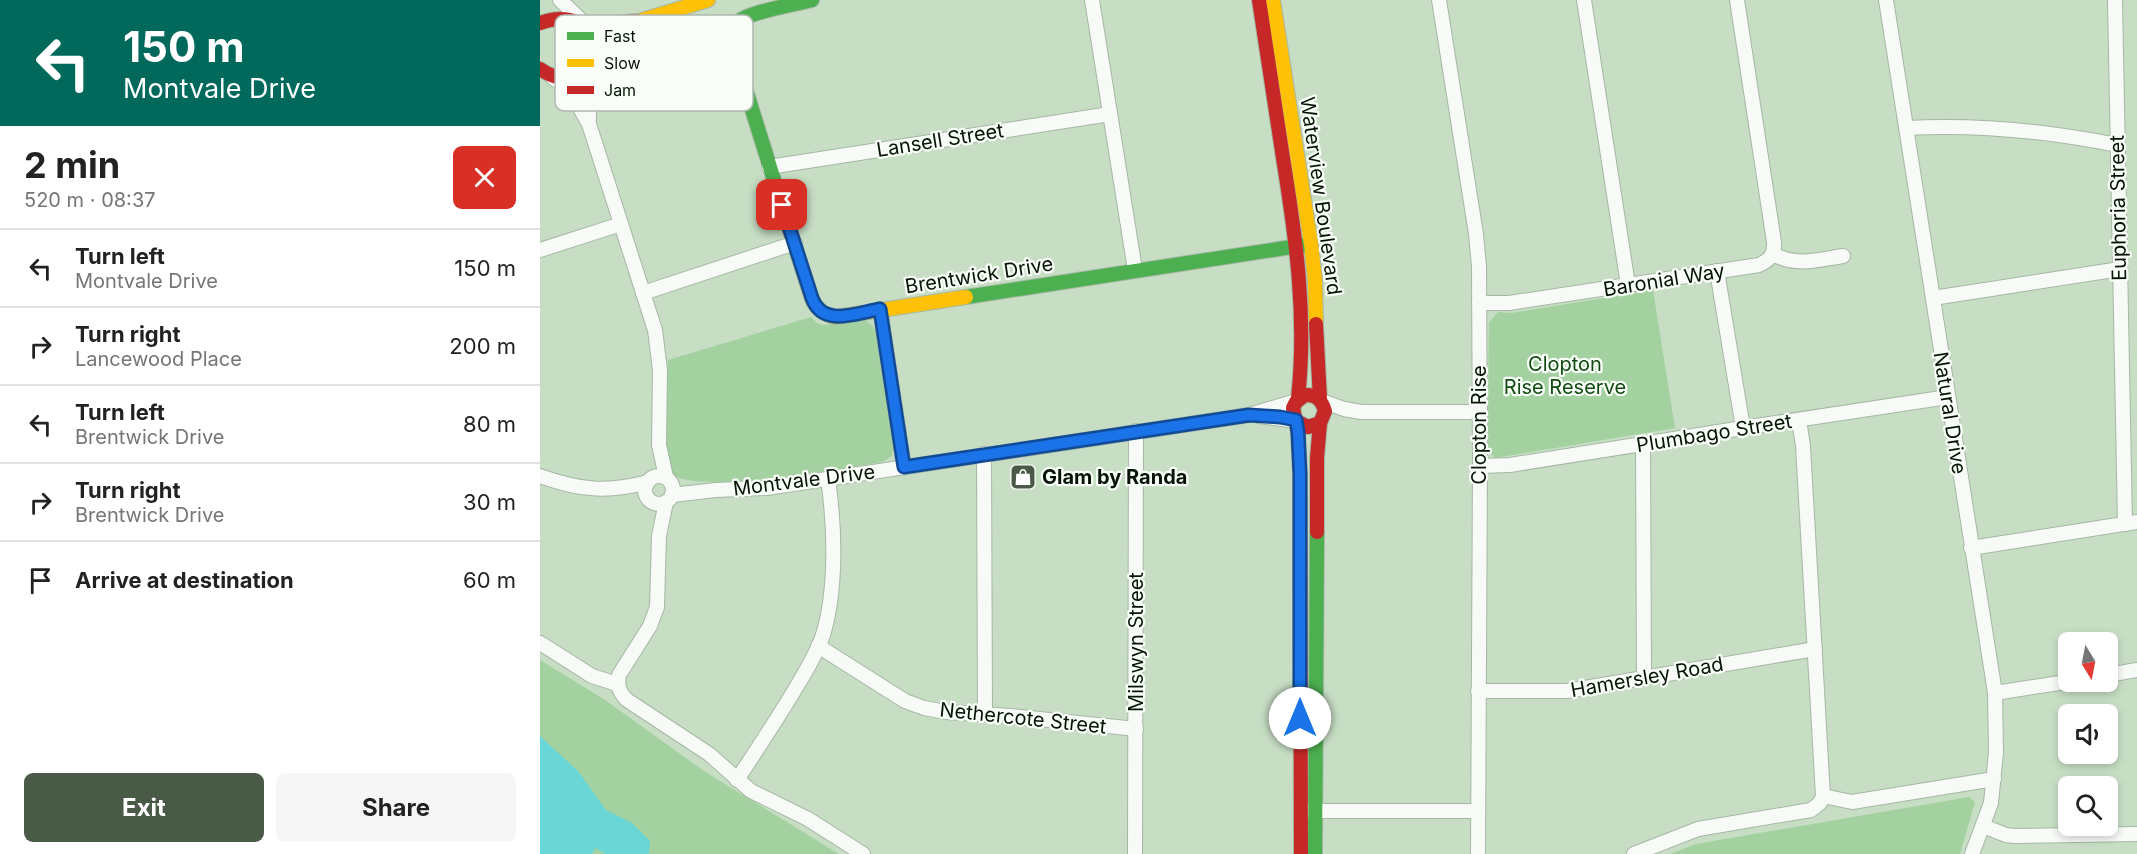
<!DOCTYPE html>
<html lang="en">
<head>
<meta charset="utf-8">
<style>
  body { margin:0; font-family:Inter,sans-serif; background:#f6f6f6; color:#222; height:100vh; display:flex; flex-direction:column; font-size:22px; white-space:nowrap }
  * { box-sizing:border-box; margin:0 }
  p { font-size:20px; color:#767676 }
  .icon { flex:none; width:33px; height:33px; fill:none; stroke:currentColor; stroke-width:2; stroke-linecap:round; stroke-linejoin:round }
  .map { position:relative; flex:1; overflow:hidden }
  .side { display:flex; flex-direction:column; background:#fff; width:540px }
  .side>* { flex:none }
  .guide { background:#00695c; color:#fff; overflow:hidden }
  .needle { width:39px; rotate:170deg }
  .buttons { position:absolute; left:1518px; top:632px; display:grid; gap:12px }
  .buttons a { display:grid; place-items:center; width:60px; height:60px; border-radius:9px; background:#fff; box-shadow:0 3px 9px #0003; font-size:30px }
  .pin { position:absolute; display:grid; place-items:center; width:51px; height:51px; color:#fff; margin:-26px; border-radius:12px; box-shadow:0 3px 9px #0006 }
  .me { position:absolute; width:66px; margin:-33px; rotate:0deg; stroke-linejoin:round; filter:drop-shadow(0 0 4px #0008) }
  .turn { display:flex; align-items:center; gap:21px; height:126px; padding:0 24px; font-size:27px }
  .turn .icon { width:78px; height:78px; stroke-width:2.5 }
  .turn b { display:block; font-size:42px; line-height:51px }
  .round { display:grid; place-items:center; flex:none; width:63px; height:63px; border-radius:9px; background:#f6f6f6 }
  .headline { display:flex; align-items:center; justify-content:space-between; height:102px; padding:0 24px }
  h1 { font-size:36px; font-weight:700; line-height:45px }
  .cta { display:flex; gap:12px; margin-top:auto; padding:12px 24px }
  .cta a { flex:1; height:69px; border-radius:9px; background:#495b47; color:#fff; font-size:24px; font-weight:700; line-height:69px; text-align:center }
  .cta a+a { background:#f6f6f6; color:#222 }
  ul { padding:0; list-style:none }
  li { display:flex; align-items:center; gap:18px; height:78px; padding:0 24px; border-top:2px solid #e0e0e0 }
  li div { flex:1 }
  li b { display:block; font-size:22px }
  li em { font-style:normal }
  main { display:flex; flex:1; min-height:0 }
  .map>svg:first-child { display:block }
</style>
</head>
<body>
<main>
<section class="side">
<div class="guide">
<div class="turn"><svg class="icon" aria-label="left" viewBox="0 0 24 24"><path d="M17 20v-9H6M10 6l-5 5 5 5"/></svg><div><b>150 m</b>Montvale Drive</div></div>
</div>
<div class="headline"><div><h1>2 min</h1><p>520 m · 08:37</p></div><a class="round" style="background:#d93025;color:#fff"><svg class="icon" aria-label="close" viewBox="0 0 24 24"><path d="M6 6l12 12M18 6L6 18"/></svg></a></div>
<ul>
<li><svg class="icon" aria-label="left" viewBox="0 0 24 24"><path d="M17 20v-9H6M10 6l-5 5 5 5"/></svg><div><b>Turn left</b><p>Montvale Drive</p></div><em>150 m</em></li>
<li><svg class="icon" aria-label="right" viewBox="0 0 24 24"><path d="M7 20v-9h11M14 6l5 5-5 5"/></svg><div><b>Turn right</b><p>Lancewood Place</p></div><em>200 m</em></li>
<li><svg class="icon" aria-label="left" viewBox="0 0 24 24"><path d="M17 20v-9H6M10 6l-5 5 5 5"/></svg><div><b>Turn left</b><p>Brentwick Drive</p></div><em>80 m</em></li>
<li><svg class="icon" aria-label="right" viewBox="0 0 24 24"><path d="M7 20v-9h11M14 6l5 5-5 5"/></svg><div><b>Turn right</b><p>Brentwick Drive</p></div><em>30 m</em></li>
<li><svg class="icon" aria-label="arrive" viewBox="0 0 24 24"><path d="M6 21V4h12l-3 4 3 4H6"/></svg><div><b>Arrive at destination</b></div><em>60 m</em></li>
</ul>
<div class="cta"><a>Exit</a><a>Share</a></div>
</section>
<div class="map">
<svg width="1597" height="854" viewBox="0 0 1597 854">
  <rect width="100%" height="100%" fill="#c7dec4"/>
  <g fill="#a3d1a0">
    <path d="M 1113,290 L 1135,428 L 955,458 L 947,449 L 949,323 L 958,312 L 971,313 Z"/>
    <path d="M 271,317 L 277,323 L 283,325 L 324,320 C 333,324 335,329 338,337 L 354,442 L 352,456 L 342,462 C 313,467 142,498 130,471 C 122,452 127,385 128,360 Z"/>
    <path d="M 0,660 L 65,700 L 164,771 L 299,854 L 0,854 Z"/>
    <path d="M 1429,797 L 1435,802 L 1420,854 L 1130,854 L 1156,844 Z"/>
  </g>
  <path fill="#6bd6d6" d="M 0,736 L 38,771 L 66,810 L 92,823 L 110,841 L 109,854 L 65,854 L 56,848 L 52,854 L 0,854 Z"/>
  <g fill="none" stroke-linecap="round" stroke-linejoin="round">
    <g stroke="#a5b8a4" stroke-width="16">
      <g id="street">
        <path d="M 20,0 L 39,18"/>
        <path d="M 552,0 L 595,270"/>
        <path d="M 899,0 L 936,234 L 939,266 L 940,466 L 938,854"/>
        <path d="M 1044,0 L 1088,285"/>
        <path d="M 1346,0 L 1455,693 L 1456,752 L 1451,803 L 1432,854"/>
        <path d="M 1575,0 L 1585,524"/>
        <path d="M 48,64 L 49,119"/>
        <path d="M 12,77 L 30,91 L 49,124 L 115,330 L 120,370 L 119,445 L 126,477"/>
        <path d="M 1366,128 C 1438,124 1507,131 1577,145"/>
        <path d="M 229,167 L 570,114"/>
        <path d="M 0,250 L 81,224"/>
        <path d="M 1233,254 C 1256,267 1278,260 1303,256"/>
        <path d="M 1177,271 L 1203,428"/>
        <path d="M 103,293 L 255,243"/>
        <path d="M 1393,298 L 1580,269"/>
        <path d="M 939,303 L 969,303 L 1219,265 C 1230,260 1235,254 1234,242 L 1197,0"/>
        <path d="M 340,309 L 364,467"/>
        <path d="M 782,401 L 804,409 L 821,412 L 940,412"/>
        <path d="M 719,416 L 756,421"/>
        <path d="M 1103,444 L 1104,678"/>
        <path d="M 444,454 L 445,713"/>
        <path d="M 940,466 L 970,465 L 1203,428 L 1408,397"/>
        <circle cx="119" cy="490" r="14"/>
        <path d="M 0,476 C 39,490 67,493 108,482"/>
        <path d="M 132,495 L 176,490 L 227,488 L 709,415 L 756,401"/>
        <path d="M 126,502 L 119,536 L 117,607 L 110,626 L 79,675 C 77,686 79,692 87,700 L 169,754 L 211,791 L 268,819 L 323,854"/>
        <path d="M 1431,548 L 1597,522"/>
        <path d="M 0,643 L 52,676 L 77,684"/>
        <path d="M 278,646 L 365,701 L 384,708 L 406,712 L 471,716 L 596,729"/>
        <path d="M 1568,675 L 1597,670"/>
        <path d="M 938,691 L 1027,691 L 1275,649"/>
        <path d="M 1455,693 L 1532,681"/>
        <path d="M 197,780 C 216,751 236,721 254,691 C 264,674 275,657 282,638 C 297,592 295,527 288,479"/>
        <path d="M 1283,796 L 1312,802 L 1454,779"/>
        <path d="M 768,811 L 938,811"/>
        <path d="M 1443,826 L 1466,835 L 1474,836 L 1597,834"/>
        <path d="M 595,854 L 596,431"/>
        <path d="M 1094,854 L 1158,829 L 1271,810 L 1280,803 L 1283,796 L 1263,446 L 1259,420"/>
      </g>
    </g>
    <g stroke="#a5b8a4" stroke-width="16">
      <g id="fast">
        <path d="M 244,212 L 190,39 C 191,32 192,26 198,22 C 211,11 254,5 272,0"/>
        <path d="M 426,297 L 771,244"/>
        <path d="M 775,854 L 777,532"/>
      </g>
    </g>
    <g stroke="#a5b8a4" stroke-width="16">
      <g id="slow">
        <path d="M 733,0 L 771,244 L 775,280 L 776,324"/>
        <path d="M 54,50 L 99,21 L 168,0"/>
        <path d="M 244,212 L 272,299 C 277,310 284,315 296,317 L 426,297"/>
      </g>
    </g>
    <g stroke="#a5b8a4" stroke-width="16">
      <g id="jam">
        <path d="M 719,0 C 727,53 735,105 743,158 C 756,238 767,317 758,398"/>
        <path d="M 0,23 C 6,21 12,19 18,19 C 75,17 53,105 0,69"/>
        <path d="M 47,25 L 97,21"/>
        <path d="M 776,324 L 780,399"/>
        <path d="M 756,421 L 768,427 L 780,423 L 785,411 C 782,401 777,394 765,395 L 756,402 L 753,408 L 758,432 L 760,474 L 761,854"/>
        <path d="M 777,532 L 777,458 L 780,423"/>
      </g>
    </g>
    <use href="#street" stroke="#f7faf6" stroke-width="14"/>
    <use href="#fast" stroke="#4caf50" stroke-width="14"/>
    <use href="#slow" stroke="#ffc107" stroke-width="14"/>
    <use href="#jam" stroke="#c62828" stroke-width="14"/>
  </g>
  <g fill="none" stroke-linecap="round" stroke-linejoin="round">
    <g stroke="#114b97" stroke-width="15">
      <path id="route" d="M 242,205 L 272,298 C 283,328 316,313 340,309 L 364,467 L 709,415 L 740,417 L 756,420 L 758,432 L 760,474 L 760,718"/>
    </g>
    <use href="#route" stroke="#1a73e8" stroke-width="10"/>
  </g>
  <defs>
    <g id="shop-square" transform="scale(1.35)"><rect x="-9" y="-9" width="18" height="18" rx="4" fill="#495b47" stroke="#fafef9"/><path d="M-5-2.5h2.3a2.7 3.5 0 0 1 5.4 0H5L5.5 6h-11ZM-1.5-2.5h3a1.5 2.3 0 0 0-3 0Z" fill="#fff"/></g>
  </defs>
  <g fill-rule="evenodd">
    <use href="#shop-square" x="483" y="477"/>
  </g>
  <g text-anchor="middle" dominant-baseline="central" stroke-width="4.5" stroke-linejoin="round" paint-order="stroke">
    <g font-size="20" fill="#051404" stroke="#fafef9">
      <text transform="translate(400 140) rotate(-9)">Lansell Street</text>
      <text transform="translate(781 196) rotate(82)">Waterview Boulevard</text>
      <text transform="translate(1578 208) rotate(-91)">Euphoria Street</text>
      <text transform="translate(439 275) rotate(-9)">Brentwick Drive</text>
      <text transform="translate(1124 280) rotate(-9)">Baronial Way</text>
      <text transform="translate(1410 413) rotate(81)">Natural Drive</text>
      <text transform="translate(939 425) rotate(-90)">Clopton Rise</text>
      <text transform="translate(1174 433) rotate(-9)">Plumbago Street</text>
      <text transform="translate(264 480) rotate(-7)">Montvale Drive</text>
      <text transform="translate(596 642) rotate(-90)">Milswyn Street</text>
      <text transform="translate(1107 677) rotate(-10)">Hamersley Road</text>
      <text transform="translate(483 718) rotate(6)">Nethercote Street</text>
    </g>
    <g font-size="20" fill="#114b10" stroke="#fafef9">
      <text x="1025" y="364">Clopton<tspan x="1025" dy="23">Rise Reserve</tspan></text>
    </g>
    <g font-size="20" font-weight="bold" fill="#051404" stroke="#fafef9" text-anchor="start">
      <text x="502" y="477">Glam by Randa</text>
    </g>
  </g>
  <rect x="15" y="15" width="198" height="96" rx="9" fill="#fafef9" stroke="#b0b8b0" stroke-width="1.5"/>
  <rect x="27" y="32" width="27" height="8" fill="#4caf50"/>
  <rect x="27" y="59" width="27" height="8" fill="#ffc107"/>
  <rect x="27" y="86" width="27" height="8" fill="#c62828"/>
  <g font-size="16" fill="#051404">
    <text x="64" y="42">Fast</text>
    <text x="64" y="69">Slow</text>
    <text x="64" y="96">Jam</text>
  </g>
</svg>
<div class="buttons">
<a><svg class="needle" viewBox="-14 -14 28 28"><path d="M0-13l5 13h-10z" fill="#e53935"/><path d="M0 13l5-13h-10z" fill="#767676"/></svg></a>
<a><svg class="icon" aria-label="sound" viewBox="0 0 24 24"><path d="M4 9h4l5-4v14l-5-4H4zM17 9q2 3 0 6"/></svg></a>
<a><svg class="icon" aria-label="search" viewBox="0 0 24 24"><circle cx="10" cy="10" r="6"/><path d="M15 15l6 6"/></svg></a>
</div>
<div class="pin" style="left:242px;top:205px;background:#d93025"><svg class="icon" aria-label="arrive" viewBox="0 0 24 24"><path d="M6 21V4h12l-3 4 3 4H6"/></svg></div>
<svg class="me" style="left:760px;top:718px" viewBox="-20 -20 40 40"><circle r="19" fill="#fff"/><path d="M0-13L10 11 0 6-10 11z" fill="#1a73e8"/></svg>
</div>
</main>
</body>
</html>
